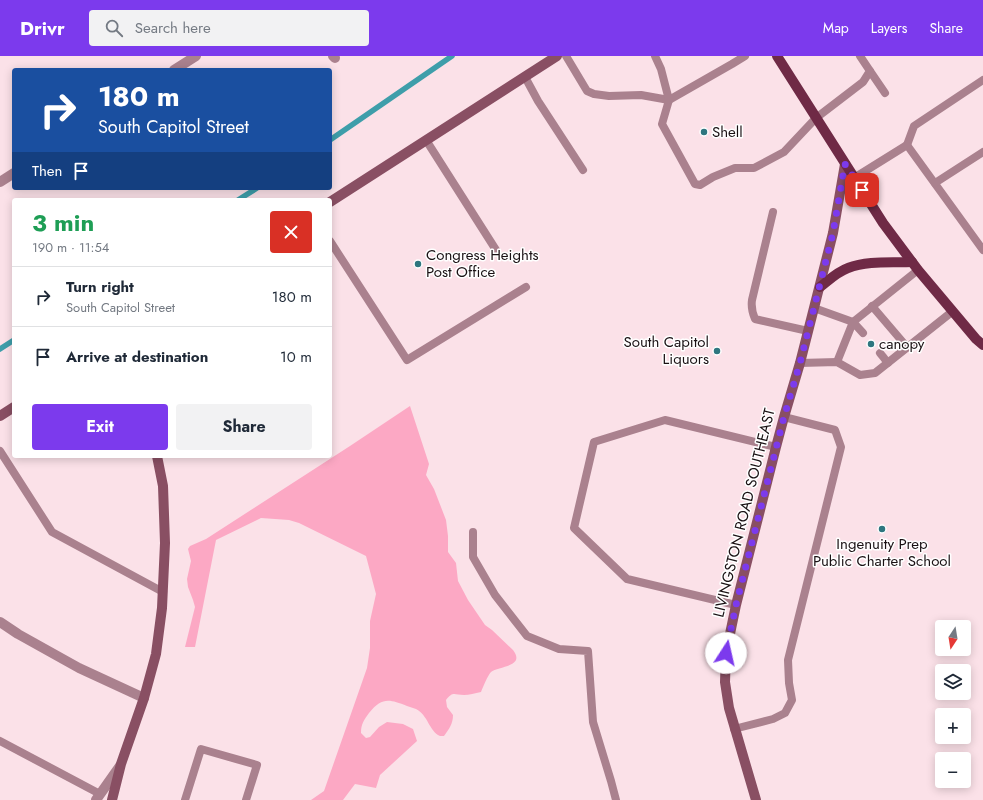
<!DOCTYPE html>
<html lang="en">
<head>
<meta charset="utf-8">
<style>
  body { margin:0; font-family:Jost,sans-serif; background:#f2f2f3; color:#1f2937; height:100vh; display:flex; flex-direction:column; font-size:15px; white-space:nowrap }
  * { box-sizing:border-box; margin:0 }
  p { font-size:13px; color:#747a83 }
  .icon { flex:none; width:22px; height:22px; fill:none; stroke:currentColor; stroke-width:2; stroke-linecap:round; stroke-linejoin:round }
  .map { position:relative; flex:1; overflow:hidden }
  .drawer { position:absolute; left:12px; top:142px; width:320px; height:260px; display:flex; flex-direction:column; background:#fff; border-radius:4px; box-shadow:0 2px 10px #0003 }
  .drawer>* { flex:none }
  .guide { position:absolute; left:12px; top:12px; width:320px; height:122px; border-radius:4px; box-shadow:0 2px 10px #0003; background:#1a4fa0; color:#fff; overflow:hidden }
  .needle { width:26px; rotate:192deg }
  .fabs { position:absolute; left:935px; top:564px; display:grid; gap:8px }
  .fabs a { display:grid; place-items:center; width:36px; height:36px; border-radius:4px; background:#fff; box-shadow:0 2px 10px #0003; font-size:20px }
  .pin { position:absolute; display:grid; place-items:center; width:34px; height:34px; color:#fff; margin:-17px; border-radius:8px; box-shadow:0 2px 6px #0006 }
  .me { position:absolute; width:44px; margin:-22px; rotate:10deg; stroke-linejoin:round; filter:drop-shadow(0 0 3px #0008) }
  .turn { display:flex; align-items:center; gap:14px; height:84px; padding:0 20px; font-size:18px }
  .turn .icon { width:52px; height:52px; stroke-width:2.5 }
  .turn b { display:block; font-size:28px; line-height:34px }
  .then { display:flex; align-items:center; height:38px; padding:0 20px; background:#0003; gap:8px; font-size:15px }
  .round { display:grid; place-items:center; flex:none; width:42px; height:42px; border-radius:4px; background:#f2f2f3 }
  .headline { display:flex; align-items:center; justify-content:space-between; height:68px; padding:0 20px }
  h1 { font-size:24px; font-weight:700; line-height:30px; color:#1e9e55 }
  .primary-button { display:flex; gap:8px; margin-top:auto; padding:8px 20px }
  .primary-button a { flex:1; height:46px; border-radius:4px; background:#7c3aed; color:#fff; font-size:16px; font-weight:700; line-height:46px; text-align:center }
  .primary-button a+a { background:#f2f2f3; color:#1f2937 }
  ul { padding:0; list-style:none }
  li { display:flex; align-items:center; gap:12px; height:60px; padding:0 20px; border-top:1px solid #e0e1e3 }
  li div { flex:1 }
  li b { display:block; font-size:15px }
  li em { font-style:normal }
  header { display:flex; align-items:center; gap:24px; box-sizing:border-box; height:56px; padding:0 20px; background:#7c3aed; color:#fff }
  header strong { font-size:19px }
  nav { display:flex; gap:22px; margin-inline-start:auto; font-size:14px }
  .search { width:280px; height:36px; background:#f2f2f3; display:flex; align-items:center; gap:10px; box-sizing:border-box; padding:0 14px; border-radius:4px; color:#747a83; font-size:15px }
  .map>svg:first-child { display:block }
</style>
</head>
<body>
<header>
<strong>Drivr</strong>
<div class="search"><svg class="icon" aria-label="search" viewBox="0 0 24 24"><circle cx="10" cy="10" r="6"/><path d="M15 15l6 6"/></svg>Search here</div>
<nav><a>Map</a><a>Layers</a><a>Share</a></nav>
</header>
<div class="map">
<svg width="983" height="744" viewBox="0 0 983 744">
  <rect width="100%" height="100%" fill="#fbe1e8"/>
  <path fill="#fca8c4" d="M 410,350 L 429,408 L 426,419 L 434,433 L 446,464 L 448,480 L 448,496 L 456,507 L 458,525 L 468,544 L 485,569 L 492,574 L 513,594 C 526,611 498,610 491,616 C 488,619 483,631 481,636 C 475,637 469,639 464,639 C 454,639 453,635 446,644 L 447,651 L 453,659 C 453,668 449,673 444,680 L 440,680 C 429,675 428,659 416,653 C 413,652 410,651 407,650 C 389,643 382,641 369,657 C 364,664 361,668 361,677 L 366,682 L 370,681 L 379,671 L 387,666 L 403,668 L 413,673 L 417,685 L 380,719 L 376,732 L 355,728 L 343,744 L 311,744 L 324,735 L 367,612 L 370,592 L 370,565 L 376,538 L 366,500 L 299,467 L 289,464 L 261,462 L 216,484 L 195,591 L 185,591 L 195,551 L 193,544 L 188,531 L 187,523 L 191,505 L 188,493 L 190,490 L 206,483 L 350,390 Z"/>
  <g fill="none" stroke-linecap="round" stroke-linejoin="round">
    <g stroke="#3e9eaa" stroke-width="5.5">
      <path d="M 330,84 L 452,0"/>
      <path d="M 238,144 L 257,132"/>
      <path d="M 0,293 L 14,284"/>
    </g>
    <g stroke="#aa818e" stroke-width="8">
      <path d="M 566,0 L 587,35 L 594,38 L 609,40 L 641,39 L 669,44 L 662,68 L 695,128 L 700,129 L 713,121 L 735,112 L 754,112 L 784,96 L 816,62 L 863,26 L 870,15 L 860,0"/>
      <path d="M 655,0 L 661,13 L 669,44 L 732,8 L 745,0"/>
      <path d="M 870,15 L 885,37"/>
      <path d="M 525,21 L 538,45 L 583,114"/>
      <path d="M 426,84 L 496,194"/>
      <path d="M 907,89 L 914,70 L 983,24"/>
      <path d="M 854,122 L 907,89 L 983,194"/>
      <path d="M 935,127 L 983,96"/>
      <path d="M 773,156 L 752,244 C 751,251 752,256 755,263 L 808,275"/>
      <path d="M 330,185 L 407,304 L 526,231"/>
      <path d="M 872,250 L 907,291"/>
      <path d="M 814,252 L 853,266 L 918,214"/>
      <path d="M 880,297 L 888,307"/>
      <path d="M 837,306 L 853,266 L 863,277"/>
      <path d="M 800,307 L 837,306 L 860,319 L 875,317 L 953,255"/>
      <path d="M 0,395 L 52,476 L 163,536"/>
      <path d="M 473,476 L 473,501 L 495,539 L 527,580 L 559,593 L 588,595 L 593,666 L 611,725 L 616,744"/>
      <path d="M 736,549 L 627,523 L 574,472 L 594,386 L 665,364 L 776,391"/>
      <path d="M 734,673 L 773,663 L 785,657 L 792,644 L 789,627 L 788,604 L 841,391 L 835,374 L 784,361"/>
      <path d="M 0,685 L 100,738"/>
      <path d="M 185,744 L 201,693 L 257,709 L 246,744"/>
    </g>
    <g stroke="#aa818e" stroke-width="10">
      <path d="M 333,0 L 335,2"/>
      <path d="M 174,14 L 196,0"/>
      <path d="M 0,126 L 14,117"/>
      <path d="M 0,566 L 18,578 L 79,612 L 144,642"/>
      <path d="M 96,744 L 120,710"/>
    </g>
    <g stroke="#894f63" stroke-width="10">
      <path d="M 330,146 L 557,0"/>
      <path d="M 0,360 L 14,351"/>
      <path d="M 112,744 L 121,708 L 144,642 L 156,598 L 162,552 L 165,487 L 163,430 L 157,400"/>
      <path d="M 756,744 L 729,652 L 725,626 L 726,597 L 736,549 L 776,391 L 784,361 L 800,307 L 833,177 L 845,108"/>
    </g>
    <g stroke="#6f2a46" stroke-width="10">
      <path d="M 777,0 L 883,167 L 918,214 L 976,283 L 983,289"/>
      <path d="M 820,231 C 829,224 837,216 848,212 C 868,204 892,207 912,206"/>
    </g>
  </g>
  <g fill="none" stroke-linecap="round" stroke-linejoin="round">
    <path stroke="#7c3aed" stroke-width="7" stroke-dasharray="0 12.6" d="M 726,597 L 736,549 L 784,361 L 800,307 L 833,177 L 845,108 L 862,134"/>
  </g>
  <g fill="#2e767f" stroke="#fff" stroke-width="1.5">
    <circle cx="704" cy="76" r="4"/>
    <circle cx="418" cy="208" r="4"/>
    <circle cx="871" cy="288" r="4"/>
    <circle cx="717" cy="295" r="4"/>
    <circle cx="882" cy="473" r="4"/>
  </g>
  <g text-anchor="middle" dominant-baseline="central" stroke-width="3" stroke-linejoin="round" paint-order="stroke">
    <g font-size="15" fill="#1a1114" stroke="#fff" text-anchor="start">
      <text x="712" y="76">Shell</text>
      <text x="426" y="199">Congress Heights<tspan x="426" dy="17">Post Office</tspan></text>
      <text x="709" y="286" text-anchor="end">South Capitol<tspan x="709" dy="17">Liquors</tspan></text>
      <text x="879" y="288">canopy</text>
      <text x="882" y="488" text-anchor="middle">Ingenuity Prep<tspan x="882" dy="17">Public Charter School</tspan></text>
    </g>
    <g font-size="15" fill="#1a1114" stroke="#fff">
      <text transform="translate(744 457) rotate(-76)">LIVINGSTON ROAD SOUTHEAST</text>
    </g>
  </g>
</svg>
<div class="fabs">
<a><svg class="needle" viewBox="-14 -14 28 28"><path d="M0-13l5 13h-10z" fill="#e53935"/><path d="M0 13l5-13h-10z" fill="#747a83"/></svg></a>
<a><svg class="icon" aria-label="layers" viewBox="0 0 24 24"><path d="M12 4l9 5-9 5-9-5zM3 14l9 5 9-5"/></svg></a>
<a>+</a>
<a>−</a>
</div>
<div class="pin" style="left:862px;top:134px;background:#d93025"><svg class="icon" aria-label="arrive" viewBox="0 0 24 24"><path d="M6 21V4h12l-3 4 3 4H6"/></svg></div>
<svg class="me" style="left:726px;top:597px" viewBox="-20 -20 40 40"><circle r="19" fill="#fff"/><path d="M0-13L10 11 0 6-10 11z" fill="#7c3aed"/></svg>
<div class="guide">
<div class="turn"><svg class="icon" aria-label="right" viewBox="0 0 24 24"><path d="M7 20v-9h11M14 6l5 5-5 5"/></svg><div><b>180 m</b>South Capitol Street</div></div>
<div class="then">Then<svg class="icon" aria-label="arrive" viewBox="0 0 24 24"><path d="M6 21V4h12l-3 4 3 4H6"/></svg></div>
</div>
<section class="drawer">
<div class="headline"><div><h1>3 min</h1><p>190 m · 11:54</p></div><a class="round" style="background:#d93025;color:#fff"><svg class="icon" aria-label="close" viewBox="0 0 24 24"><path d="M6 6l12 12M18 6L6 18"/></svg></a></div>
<ul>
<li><svg class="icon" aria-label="right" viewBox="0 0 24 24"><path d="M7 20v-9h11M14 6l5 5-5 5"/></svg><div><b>Turn right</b><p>South Capitol Street</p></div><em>180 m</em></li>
<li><svg class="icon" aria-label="arrive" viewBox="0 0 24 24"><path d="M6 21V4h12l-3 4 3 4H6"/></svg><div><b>Arrive at destination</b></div><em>10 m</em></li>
</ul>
<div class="primary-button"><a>Exit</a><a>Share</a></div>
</section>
</div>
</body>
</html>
